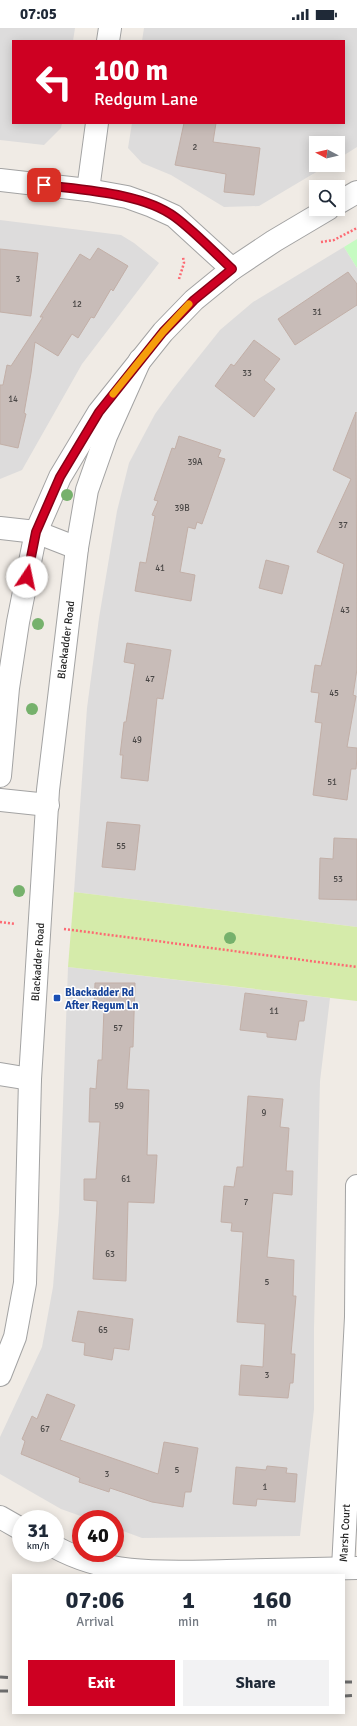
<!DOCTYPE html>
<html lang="en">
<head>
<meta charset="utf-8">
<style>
  body { margin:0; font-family:Signika,sans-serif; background:#f2f2f3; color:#1f2937; height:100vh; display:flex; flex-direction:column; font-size:15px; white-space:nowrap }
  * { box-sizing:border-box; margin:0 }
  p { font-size:13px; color:#747a83 }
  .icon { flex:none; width:22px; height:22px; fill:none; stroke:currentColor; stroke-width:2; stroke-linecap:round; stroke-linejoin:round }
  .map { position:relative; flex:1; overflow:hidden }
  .side { position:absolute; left:12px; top:1546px; width:333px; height:140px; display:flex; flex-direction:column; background:#fff; border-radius:0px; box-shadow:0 2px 10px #0003 }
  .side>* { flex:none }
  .banner { position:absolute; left:12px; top:12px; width:333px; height:84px; border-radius:0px; box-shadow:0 2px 10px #0003; background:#ce0022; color:#fff; overflow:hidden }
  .needle { width:26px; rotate:277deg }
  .buttons { position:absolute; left:309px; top:108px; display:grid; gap:8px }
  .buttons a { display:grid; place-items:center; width:36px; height:36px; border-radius:0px; background:#fff; box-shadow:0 2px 10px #0003; font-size:20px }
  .speed { position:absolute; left:12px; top:1482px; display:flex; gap:8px; font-size:20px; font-weight:700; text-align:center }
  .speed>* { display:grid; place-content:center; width:52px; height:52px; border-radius:50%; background:#fff; box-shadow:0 2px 10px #0003; line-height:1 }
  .speed small { font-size:10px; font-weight:400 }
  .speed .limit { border:6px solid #d22; background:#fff; color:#111 }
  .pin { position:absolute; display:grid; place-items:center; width:34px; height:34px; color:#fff; margin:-17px; border-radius:8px; box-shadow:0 2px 6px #0006 }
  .me { position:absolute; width:44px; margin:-22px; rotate:11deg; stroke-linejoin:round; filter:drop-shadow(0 0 3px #0008) }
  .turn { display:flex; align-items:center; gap:14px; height:84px; padding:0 16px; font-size:18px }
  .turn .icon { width:52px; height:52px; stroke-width:2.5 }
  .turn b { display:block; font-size:28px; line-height:34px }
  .eta { display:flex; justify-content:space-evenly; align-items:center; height:68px; text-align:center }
  .eta b { font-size:24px; font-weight:700; line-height:28px }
  .button { display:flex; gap:8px; margin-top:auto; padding:8px 16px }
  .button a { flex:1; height:46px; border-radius:0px; background:#ce0022; color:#fff; font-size:16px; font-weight:700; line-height:46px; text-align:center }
  .button a+a { background:#f2f2f3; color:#1f2937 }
  .status { display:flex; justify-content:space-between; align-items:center; height:28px; padding:0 20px; background:#fff; direction:ltr }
  .status svg { height:11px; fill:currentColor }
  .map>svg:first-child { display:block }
</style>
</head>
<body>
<div class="status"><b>07:05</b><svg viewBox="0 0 49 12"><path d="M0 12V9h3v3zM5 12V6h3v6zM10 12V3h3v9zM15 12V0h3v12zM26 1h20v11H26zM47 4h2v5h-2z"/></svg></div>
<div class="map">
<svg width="357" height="1698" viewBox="0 0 357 1698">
  <rect width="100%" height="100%" fill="#f0ebe5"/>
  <g fill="#dddcdc">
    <path d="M 0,0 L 75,0 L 73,13 L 13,13 L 13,95 L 62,95 L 61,100 L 44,117 L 0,112 Z"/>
    <path d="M 144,0 L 357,0 L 357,119 L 338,131 L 338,115 L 316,115 L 316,137 L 328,137 L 259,178 L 224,179 L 171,147 L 142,135 L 128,120 L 132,95 L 344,95 L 344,13 L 142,13 Z"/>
    <path d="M 0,192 L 121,207 L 134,215 L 159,235 L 82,336 L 22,442 L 0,451 Z"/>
    <path d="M 344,219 L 357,240 L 357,899 L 74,864 L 87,680 L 99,590 L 117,483 L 129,435 L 155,386 L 173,361 L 220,302 L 253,274 Z"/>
    <path d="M 68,939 L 330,970 L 320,1053 L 314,1301 L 314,1381 L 300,1508 L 142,1510 L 115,1500 L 115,1491 L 89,1491 L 61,1481 L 0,1446 L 0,1409 L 42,1319 L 53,1259 L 59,1185 Z"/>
  </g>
  <path fill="#d5ebaa" d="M 74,864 L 357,899 L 357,973 L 68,939 Z"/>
  <path fill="#c6fbc2" d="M 357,211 L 357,240 L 344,219 Z"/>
  <g fill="#c8bcb8" stroke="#c2afa7">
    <path d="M 184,95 L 216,95 L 213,114 L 260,120 L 254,167 L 224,164 L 226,146 L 175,137 Z"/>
    <path d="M 98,220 L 128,238 L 113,263 L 111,261 L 94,290 L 91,289 L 78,310 L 72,306 L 58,328 L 35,314 L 31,345 L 24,385 L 26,386 L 18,420 L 0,416 L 0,357 L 3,357 L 7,337 L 11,338 L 43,289 L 40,289 L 80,226 L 90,232 Z"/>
    <path d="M 0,221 L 38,225 L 31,288 L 0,284 Z"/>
    <path d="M 348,244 L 357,256 L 357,277 L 295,317 L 278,291 Z"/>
    <path d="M 254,312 L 280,331 L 264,352 L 275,361 L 254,389 L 215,358 L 231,336 L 234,338 Z"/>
    <path d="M 356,384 L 357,641 L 353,667 L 356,668 L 347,719 L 357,720 L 357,730 L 356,741 L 351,741 L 347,772 L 313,767 L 322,695 L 315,694 L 319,665 L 311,664 L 315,637 L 321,638 L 344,536 L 317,524 L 351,451 L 333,442 Z"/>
    <path d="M 179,408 L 221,422 L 218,429 L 225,431 L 202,496 L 197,494 L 195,501 L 188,499 L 180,544 L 195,547 L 191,573 L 135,563 L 140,534 L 146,535 L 155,488 L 152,487 L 158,473 L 154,472 L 172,420 L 175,421 Z"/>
    <path d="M 266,532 L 289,538 L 282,566 L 259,560 Z"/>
    <path d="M 127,615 L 171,622 L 163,671 L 157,670 L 148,753 L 121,750 L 123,727 L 120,727 L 124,694 L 126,694 L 135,636 L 124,634 Z"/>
    <path d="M 107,794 L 140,797 L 135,842 L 102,839 Z"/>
    <path d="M 334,810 L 357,811 L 357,872 L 319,871 L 320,830 L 333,831 Z"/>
    <path d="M 95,955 L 135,955 L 133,1019 L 130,1019 L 127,1061 L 149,1062 L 147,1127 L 157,1127 L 154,1175 L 128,1174 L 126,1253 L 93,1251 L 97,1173 L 84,1172 L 84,1151 L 96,1151 L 100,1094 L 89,1094 L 90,1060 L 96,1061 L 98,1032 L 102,1032 L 104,981 L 94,981 Z"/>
    <path d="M 245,965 L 307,973 L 304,993 L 299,993 L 296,1012 L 267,1009 L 267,1005 L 240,1002 Z"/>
    <path d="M 248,1068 L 283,1071 L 280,1099 L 289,1100 L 286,1143 L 293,1143 L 292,1167 L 273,1165 L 267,1229 L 294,1232 L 293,1268 L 296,1268 L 291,1326 L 295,1326 L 293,1355 L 290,1355 L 288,1370 L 239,1367 L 241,1337 L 263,1339 L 265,1296 L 237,1294 L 243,1204 L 231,1203 L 232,1195 L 221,1194 L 224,1158 L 234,1159 L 237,1139 L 243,1139 Z"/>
    <path d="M 78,1283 L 133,1291 L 129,1322 L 114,1320 L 112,1332 L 84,1327 L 85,1315 L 72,1313 Z"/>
    <path d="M 47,1366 L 75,1377 L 60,1412 L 158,1446 L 164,1414 L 198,1420 L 191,1464 L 185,1464 L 183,1479 L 152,1474 L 110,1460 L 109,1464 L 79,1454 L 80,1450 L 21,1426 L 25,1413 L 22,1411 L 32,1388 L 37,1391 Z"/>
    <path d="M 267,1438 L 287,1440 L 286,1445 L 297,1446 L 295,1474 L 257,1471 L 256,1478 L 233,1476 L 236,1439 L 266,1442 Z"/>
  </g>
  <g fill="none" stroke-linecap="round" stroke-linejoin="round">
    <g stroke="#a3a3a3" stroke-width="24">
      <g id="minor">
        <path d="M 108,13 L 110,0"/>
        <path d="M 0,152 L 88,162 L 127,169 L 152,178 L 174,188 L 232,241"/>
        <path d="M 88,162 L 97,95"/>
        <path d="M 0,1489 L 21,1501"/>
        <path d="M 55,1519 C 110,1549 167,1544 227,1543 C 270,1542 314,1541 357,1540"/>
        <path d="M 343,1540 L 356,1289 L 357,1158"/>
      </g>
    </g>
    <g stroke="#a3a3a3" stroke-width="24">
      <g id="tertiary">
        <path d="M 338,175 L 357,164"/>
        <path d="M 0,500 L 36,504 L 77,520"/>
        <path d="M 0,748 L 8,660 L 18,594 L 36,504 L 60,449 L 99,384 L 163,304 L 194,272 L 232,241 L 274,213 L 328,181"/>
        <path d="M 0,772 L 48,777"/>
        <path d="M 0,1046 L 30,1051"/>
        <path d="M 0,1347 L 15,1309 L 25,1255 L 30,1051 L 48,762 L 77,520 L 87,462 L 106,408 L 140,332"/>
      </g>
    </g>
    <g stroke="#fd6972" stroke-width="2.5" stroke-dasharray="2 2" stroke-linecap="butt">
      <path d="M 321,214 L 334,212 L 357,200"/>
      <path d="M 179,251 L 184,235 L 183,229"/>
      <path d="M 0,894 L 15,896"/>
      <path d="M 64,901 L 357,939"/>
    </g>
    <use href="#minor" stroke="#fff" stroke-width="22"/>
    <use href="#tertiary" stroke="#fff" stroke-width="22"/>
    <g stroke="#6d6d6d" stroke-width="3" stroke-dasharray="8 8" stroke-linecap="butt">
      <path d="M 0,1649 L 13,1650"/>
      <path d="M 344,1654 L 357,1654"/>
      <path d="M 0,1663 L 13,1663"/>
      <path d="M 344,1668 L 357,1667"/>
    </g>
  </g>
  <g fill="#76b16c">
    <circle cx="67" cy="467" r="6"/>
    <circle cx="38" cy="596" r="6"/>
    <circle cx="32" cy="681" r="6"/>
    <circle cx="19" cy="863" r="6"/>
    <circle cx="230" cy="910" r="6"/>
  </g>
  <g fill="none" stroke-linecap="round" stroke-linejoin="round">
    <g stroke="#860016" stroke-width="10">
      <path id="route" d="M 27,549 L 36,504 L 60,449 L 99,384 L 163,304 L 194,272 L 232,241 C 214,224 194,203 175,189 C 143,165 83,162 44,157"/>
    </g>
    <use href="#route" stroke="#ce0022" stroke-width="7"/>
    <path stroke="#f59e0b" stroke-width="7" d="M 113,366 L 163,304 L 189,276"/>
  </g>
  <rect fill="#1a4fb4" stroke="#fff" stroke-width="1.5" x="53" y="966" width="8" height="8" rx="2"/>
  <g text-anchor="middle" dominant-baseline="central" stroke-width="3" stroke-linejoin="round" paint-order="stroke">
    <g font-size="9" fill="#494645">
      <text x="195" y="119">2</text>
      <text x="18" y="251">3</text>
      <text x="77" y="276">12</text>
      <text x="317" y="284">31</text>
      <text x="247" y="345">33</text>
      <text x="13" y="371">14</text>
      <text x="195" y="434">39A</text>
      <text x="182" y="480">39B</text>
      <text x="343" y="497">37</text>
      <text x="160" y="540">41</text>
      <text x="345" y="582">43</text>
      <text x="150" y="651">47</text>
      <text x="334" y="665">45</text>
      <text x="137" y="712">49</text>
      <text x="332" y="754">51</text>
      <text x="121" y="818">55</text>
      <text x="338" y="851">53</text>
      <text x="274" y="983">11</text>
      <text x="118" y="1000">57</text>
      <text x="119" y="1078">59</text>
      <text x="264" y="1085">9</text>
      <text x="126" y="1151">61</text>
      <text x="246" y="1174">7</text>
      <text x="110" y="1226">63</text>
      <text x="267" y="1254">5</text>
      <text x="103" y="1302">65</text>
      <text x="267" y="1347">3</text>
      <text x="45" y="1401">67</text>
      <text x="177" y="1442">5</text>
      <text x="107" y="1446">3</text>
      <text x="265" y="1459">1</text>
    </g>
    <g font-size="11" fill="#1f1f1f" stroke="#fff">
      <text transform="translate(66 612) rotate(-83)">Blackadder Road</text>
      <text transform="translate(38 934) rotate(-86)">Blackadder Road</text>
      <text transform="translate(345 1505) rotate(-87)">Marsh Court</text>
    </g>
    <g font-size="11" font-weight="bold" fill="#164399" stroke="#fff" text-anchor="start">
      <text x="65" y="964">Blackadder Rd<tspan x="65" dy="13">After Regum Ln</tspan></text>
    </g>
  </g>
</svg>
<div class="buttons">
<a><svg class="needle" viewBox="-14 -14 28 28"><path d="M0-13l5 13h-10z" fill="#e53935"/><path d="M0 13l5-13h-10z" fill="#747a83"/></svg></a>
<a><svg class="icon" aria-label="search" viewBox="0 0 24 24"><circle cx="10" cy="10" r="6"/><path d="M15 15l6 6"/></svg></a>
</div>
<div class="speed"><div>31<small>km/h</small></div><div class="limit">40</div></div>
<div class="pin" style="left:44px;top:157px;background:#d93025"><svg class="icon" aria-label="arrive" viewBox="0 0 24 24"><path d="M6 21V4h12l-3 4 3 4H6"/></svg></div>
<svg class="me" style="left:27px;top:549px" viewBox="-20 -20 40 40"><circle r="19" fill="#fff"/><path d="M0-13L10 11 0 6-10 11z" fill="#ce0022"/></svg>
<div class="banner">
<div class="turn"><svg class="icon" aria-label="left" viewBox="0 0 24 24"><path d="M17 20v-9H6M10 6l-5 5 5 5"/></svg><div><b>100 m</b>Redgum Lane</div></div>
</div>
<section class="side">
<div class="eta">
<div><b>07:06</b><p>Arrival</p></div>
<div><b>1</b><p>min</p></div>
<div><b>160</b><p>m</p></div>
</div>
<div class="button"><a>Exit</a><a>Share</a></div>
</section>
</div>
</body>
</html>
